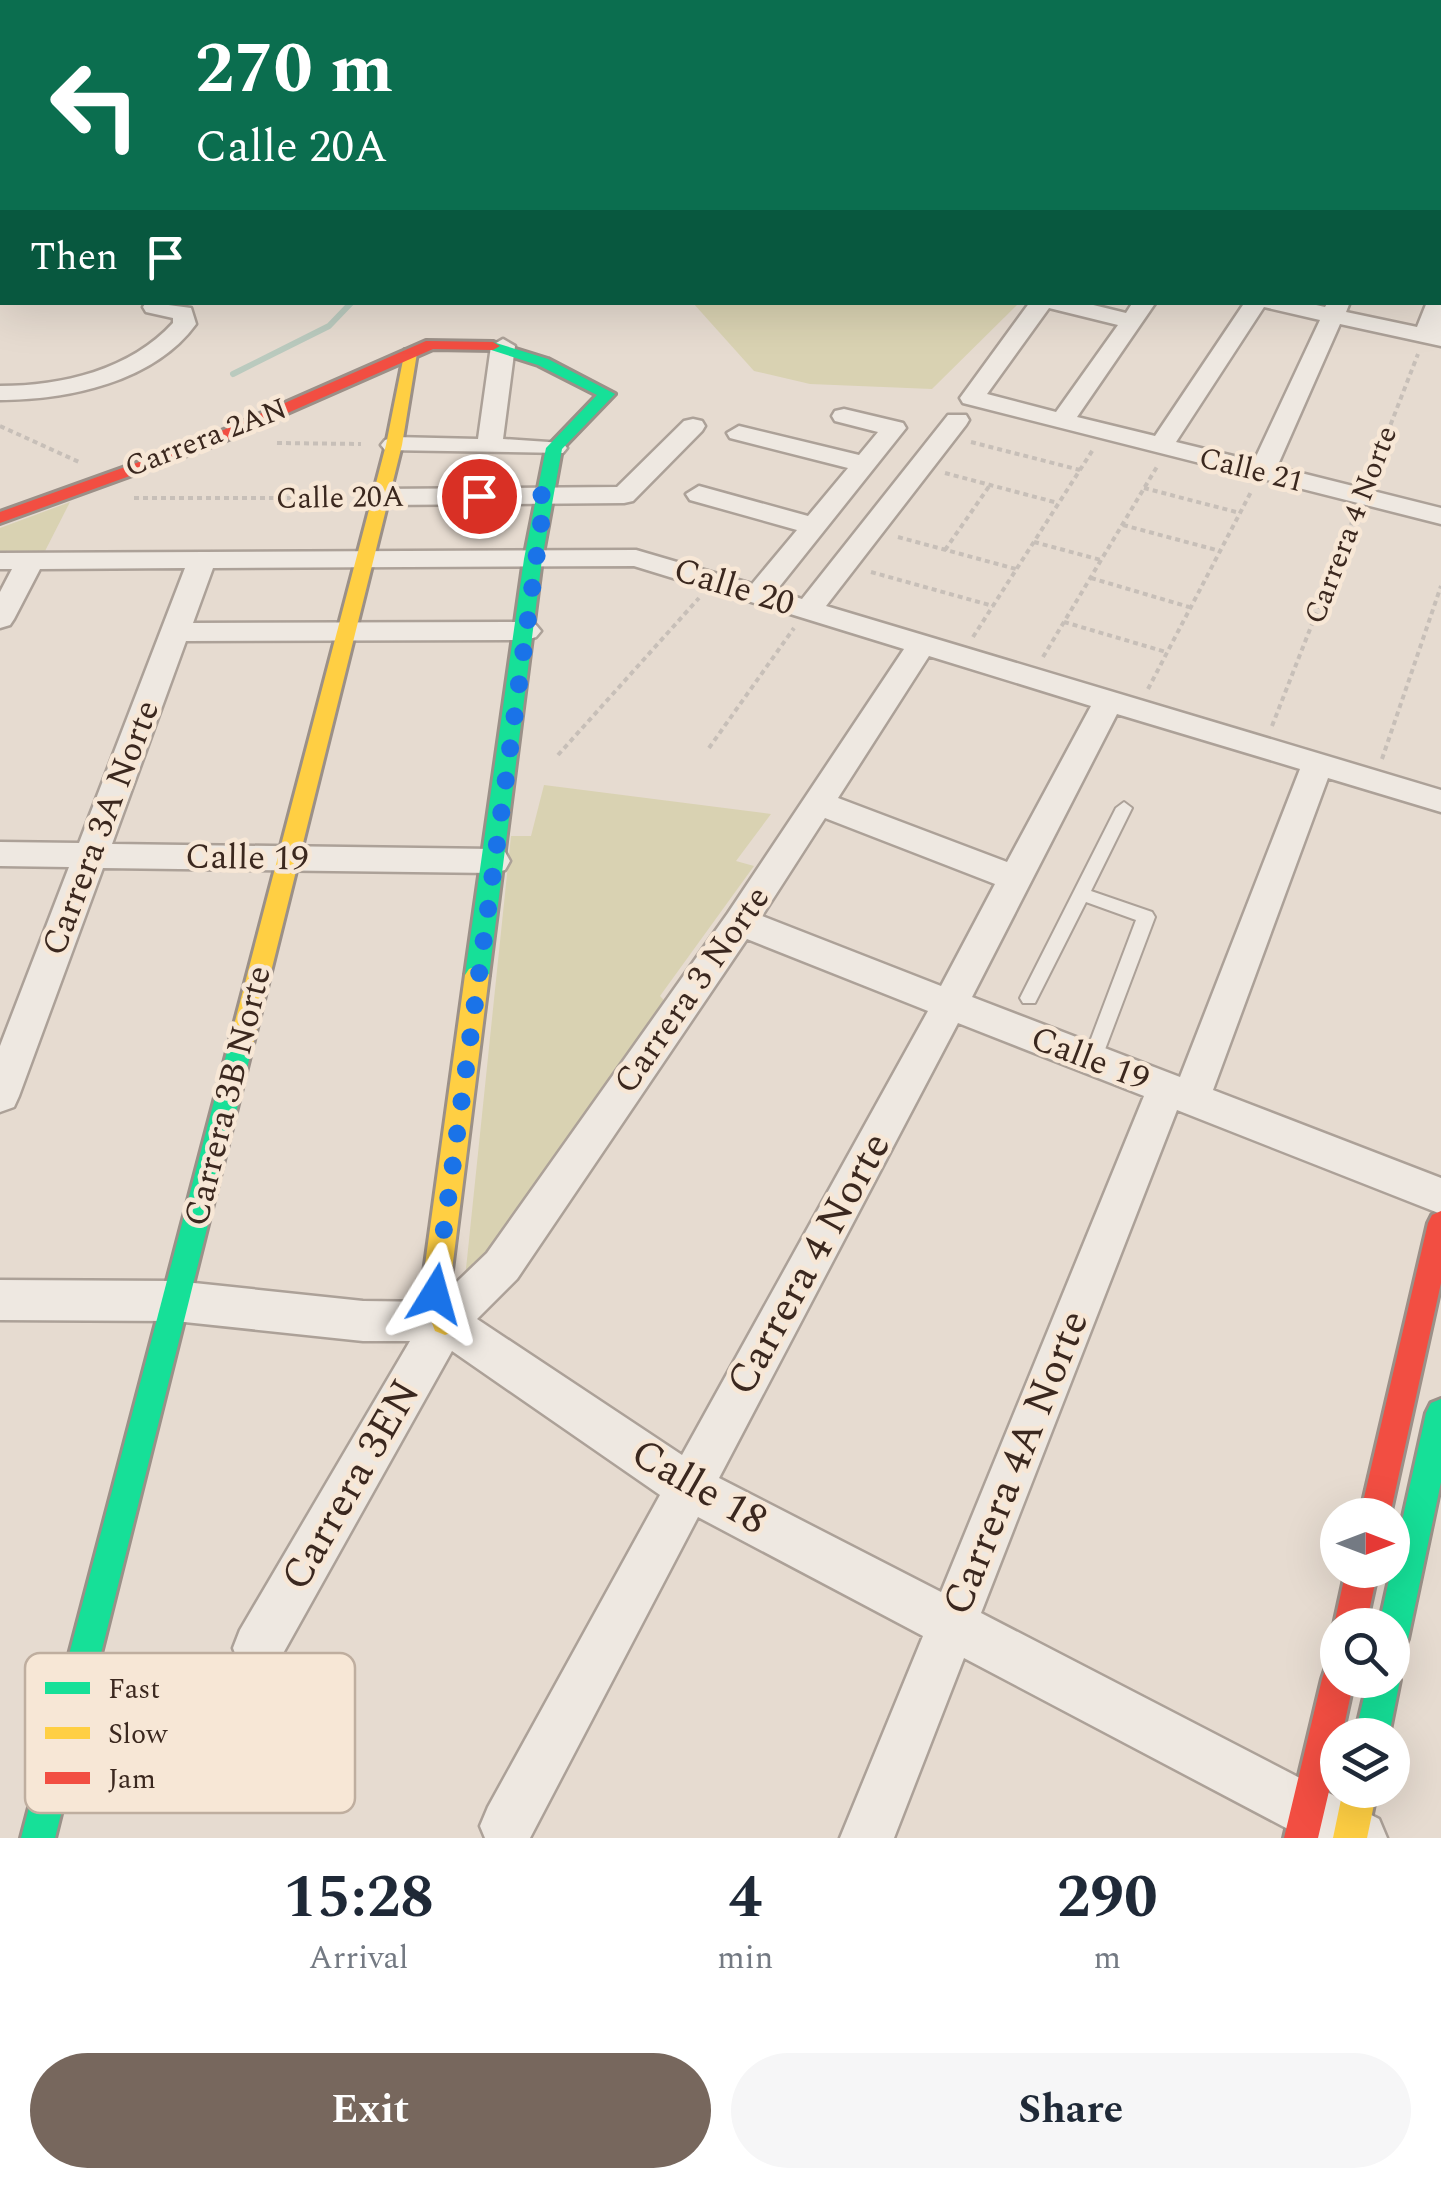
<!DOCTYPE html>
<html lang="en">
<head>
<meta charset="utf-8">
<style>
  body { margin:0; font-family:Spectral,serif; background:#f6f6f7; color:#1f2937; height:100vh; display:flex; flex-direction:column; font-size:38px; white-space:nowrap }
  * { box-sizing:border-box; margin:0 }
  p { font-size:32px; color:#747a83 }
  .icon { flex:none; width:55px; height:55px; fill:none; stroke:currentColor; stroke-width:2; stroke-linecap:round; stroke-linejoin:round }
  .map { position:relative; height:1838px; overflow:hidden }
  .side { display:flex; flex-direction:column; background:#fff; flex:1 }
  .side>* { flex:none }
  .guide { position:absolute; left:0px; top:0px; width:1442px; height:305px; box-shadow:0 10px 40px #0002; background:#0b6e4f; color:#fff; overflow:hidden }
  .needle { width:65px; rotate:90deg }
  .tools { position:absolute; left:1320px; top:1498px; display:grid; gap:20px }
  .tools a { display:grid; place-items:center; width:90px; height:90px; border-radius:50%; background:#fff; box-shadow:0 10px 40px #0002; font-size:50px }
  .pin { position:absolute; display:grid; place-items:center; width:85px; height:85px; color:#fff; margin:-42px; border:5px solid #fff; border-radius:50%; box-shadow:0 2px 10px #0007 }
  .me { position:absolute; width:110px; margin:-55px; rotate:8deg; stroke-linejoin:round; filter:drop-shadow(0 0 8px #0008) }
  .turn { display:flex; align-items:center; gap:35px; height:210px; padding:0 30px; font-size:45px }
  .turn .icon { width:130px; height:130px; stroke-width:2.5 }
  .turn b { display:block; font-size:70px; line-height:85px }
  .then { display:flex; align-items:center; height:95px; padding:0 30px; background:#0003; gap:20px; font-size:38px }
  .eta { display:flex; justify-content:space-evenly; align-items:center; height:170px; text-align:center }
  .eta b { font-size:60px; font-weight:700; line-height:70px }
  .button { display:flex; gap:20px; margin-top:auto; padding:20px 30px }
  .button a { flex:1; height:115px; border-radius:60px; background:#77675d; color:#fff; font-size:40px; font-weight:700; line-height:115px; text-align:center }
  .button a+a { background:#f6f6f7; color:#1f2937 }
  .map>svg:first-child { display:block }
</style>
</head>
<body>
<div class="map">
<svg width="1441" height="1838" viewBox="0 0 1441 1838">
  <rect width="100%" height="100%" fill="#e6dbd0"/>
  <path fill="#e6d7c0" d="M 976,0 L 1441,0 L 1441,103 L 1440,2 L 967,2 Z"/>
  <g fill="#d9d2b2">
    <path d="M 693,303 L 1019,303 L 932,389 L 810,384 L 754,371 Z"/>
    <path d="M 70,502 L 43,555 L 0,556 L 0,528 Z"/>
    <path d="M 544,785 L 771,814 L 736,861 L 754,866 L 660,996 L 673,1010 L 464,1288 L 511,836 L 531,836 Z"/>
  </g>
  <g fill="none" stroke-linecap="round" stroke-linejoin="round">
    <path stroke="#bacabe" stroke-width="5" d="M 871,2 L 879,0"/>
    <path stroke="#bacabe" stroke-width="6" d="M 233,374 L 329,326 L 352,302"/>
  </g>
  <path fill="#cab9b0" stroke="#8d827b" stroke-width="2.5" d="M 497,0 L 617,0 L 640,2 L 497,2 Z"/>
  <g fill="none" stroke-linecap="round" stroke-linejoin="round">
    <g stroke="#aca198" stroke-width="4">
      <g id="lane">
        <path d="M 2,117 L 2,123 L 0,124 L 0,118 Z"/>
        <path d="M 1124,802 L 1132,808 L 1091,891 L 1152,912 L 1155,917 L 1101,1060 L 1099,1065 L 1092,1068 L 1085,1065 L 1083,1060 L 1136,920 L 1086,902 L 1035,1003 L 1023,1003 L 1020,998 L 1116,808 Z"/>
      </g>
    </g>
    <g stroke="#aca198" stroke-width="5">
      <g id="street">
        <path d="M 89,0 L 115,0 L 116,2 L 91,2 Z"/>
        <rect x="1440" y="106" width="1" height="10"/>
        <rect x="1440" y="186" width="1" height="12"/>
        <path d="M 1441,296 L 1441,346 L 1340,324 L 1277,467 L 1441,508 L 1441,524 L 963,403 L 960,398 L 1030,302 L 1081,302 L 1126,313 L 1133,302 L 1156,302 L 1077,417 L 1155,436 L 1245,302 L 1303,302 L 1325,307 L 1328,302 L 1350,302 L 1346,312 L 1417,327 L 1427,302 L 1440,302 ZM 1264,307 L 1320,320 L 1254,461 L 1176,442 ZM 1049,308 L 1118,325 L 1056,412 L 987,394 Z"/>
        <path d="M 146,302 L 191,308 L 196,324 C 154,382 68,400 0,400 L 0,386 C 62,386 130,370 173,323 L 173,318 L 146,312 L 143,307 Z"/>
        <path d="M 503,339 L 515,346 L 503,439 L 563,443 L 567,448 L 563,453 L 385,450 L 381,445 L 385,440 L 394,437 L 478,439 L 491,346 Z"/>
        <path d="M 844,409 L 903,423 L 906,428 L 776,591 L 802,599 L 948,415 L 966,415 L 969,420 L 966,425 L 826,606 L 1441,790 L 1441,812 L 1328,778 L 1213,1090 L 1441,1178 L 1441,1214 L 1177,1110 L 981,1613 L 1379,1819 L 1387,1838 L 1305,1838 L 964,1658 L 894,1838 L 840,1838 L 923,1636 L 698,1517 L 530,1838 L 485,1838 L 480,1826 L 488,1807 L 660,1495 L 452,1351 L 276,1666 L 258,1673 L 240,1666 L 233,1648 L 240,1630 L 410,1341 L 363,1341 L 175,1321 L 0,1320 L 0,1280 L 175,1281 L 363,1301 L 436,1302 L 487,1253 L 728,913 L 904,649 L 634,566 L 213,568 L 193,623 L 526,622 L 536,625 L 541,631 L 536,637 L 526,640 L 186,641 L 112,844 L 493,849 L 505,852 L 510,861 L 505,870 L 493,873 L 103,868 L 19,1096 L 14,1107 L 0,1112 L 0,1046 L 69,867 L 0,866 L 0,842 L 79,843 L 185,568 L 40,569 L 14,619 L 10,625 L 0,628 L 0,592 L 12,569 L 0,569 L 0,553 L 636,550 L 752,584 L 797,530 L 690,500 L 686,494 L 699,486 L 808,516 L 848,468 L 730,438 L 727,433 L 739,426 L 859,455 L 878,432 L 835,421 L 832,416 L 835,411 ZM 929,656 L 1091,706 L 1007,862 L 838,798 ZM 1117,714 L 1300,769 L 1180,1077 L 972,997 ZM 825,818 L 995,884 L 941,986 L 762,916 ZM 747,939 L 928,1011 L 682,1455 L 477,1319 L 517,1279 ZM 958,1023 L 1144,1096 L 941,1592 L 719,1478 Z"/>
        <path d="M 693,419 L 702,421 L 705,426 L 702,431 L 633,501 L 624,503 L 380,505 L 367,497 L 380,489 L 617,487 L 684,421 Z"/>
      </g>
    </g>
    <g stroke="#9b9088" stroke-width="6">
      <g id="fast">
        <path d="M 2,100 L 2,108 L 0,109 L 0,101 Z"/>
        <path d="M 493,342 L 548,359 L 615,394 L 562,449 L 542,559 L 489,975 L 485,981 L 469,981 L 465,975 L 524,559 L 546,448 L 597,395 L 538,365 L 488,349 L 488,343 Z"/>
        <path d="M 241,1034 L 250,1037 L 253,1044 L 55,1838 L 21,1838 L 229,1044 L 232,1037 Z"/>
        <path d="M 1441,1399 L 1441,1482 L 1408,1639 L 1403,1650 L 1392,1655 L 1392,1625 L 1379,1625 L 1426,1413 L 1431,1403 Z"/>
        <path d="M 1392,1667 L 1400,1680 L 1389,1735 L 1355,1735 L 1368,1680 L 1392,1680 Z"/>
      </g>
    </g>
    <g stroke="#9b9088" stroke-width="6">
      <g id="slow">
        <path d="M 405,350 L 417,353 L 402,445 L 253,1044 L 250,1051 L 241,1054 L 232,1051 L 229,1044 L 386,445 Z"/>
        <path d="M 477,966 L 485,969 L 489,975 L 449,1294 L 459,1322 L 455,1331 L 445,1335 L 435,1331 L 421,1294 L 465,975 L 469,969 Z"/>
        <path d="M 1343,1790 L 1377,1790 L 1367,1838 L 1333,1838 Z"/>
      </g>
    </g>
    <g stroke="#9b9088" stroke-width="6">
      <g id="jam">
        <path d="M 426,341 L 493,342 L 500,346 L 493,350 L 433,349 L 215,445 L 0,523 L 0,512 L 203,439 Z"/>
        <path d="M 1441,1211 L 1441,1283 L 1390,1515 L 1360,1515 L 1428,1223 L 1432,1215 Z"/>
        <path d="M 1346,1570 L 1378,1570 L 1366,1625 L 1338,1625 L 1338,1633 L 1334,1625 Z"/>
        <path d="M 1338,1663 L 1338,1680 L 1354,1680 L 1342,1735 L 1338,1735 L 1338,1753 L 1318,1838 L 1284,1838 L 1322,1679 L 1326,1667 Z"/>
      </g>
    </g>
    <path stroke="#c7bfb8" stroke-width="2.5" stroke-dasharray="4 2.5" stroke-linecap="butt" d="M 958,2 L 965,0"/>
    <g stroke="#c7bfb8" stroke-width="4" stroke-dasharray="5 4" stroke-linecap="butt">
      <path d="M 0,426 L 79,462"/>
      <path d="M 971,442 L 1080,470"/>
      <path d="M 277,443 L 361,444"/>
      <path d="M 945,473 L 1058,503"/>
      <path d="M 1371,475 L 1418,354"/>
      <path d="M 1144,488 L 1240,513"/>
      <path d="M 134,498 L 348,498"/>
      <path d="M 1123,525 L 1220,551"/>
      <path d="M 898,537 L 1016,569"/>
      <path d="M 1034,542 L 1101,560"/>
      <path d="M 945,550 L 990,485"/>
      <path d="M 871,572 L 993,606"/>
      <path d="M 1091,578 L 1189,607"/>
      <path d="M 1064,622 L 1166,652"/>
      <path d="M 973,637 L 1094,448"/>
      <path d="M 1043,657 L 1158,465"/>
      <path d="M 1148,689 L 1252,490"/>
      <path d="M 1272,726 L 1354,517"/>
      <path d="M 709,748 L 794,628"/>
      <path d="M 558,755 L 699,598"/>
      <path d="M 1382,759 L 1441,586"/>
    </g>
    <use href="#lane" fill="#eee8e1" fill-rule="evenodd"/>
    <use href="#street" fill="#eee8e1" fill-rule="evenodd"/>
    <use href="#fast" fill="#16e098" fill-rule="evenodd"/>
    <use href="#slow" fill="#ffcf43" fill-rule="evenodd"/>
    <use href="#jam" fill="#f24e42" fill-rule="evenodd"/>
  </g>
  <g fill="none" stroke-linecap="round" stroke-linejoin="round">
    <path stroke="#1a73e8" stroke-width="18" stroke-dasharray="0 32.4" d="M 435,1294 L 545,495 L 479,496"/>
  </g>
  <g text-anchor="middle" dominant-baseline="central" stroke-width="9" stroke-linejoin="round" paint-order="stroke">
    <g font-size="30" fill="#3b281f" stroke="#f7e7d6">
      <text transform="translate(206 438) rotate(-21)">Carrera 2AN</text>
      <text transform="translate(1251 470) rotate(14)">Calle 21</text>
      <text transform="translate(340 498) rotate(-1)">Calle 20A</text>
      <text transform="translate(1351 525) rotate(-69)">Carrera 4 Norte</text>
    </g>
    <g font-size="35" fill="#3b281f" stroke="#f7e7d6">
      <text transform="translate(734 587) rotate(17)">Calle 20</text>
      <text transform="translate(101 828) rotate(-69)">Carrera 3A Norte</text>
      <text transform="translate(247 858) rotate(1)">Calle 19</text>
      <text transform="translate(692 990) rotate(-55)">Carrera 3 Norte</text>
      <text transform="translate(1090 1059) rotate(21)">Calle 19</text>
      <text transform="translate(228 1096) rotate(-76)">Carrera 3B Norte</text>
    </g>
    <g font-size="42" fill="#3b281f" stroke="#f7e7d6">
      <text transform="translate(809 1264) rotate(-61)">Carrera 4 Norte</text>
      <text transform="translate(1016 1463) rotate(-68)">Carrera 4A Norte</text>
      <text transform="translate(351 1485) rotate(-60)">Carrera 3EN</text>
      <text transform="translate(699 1487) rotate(30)">Calle 18</text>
    </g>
  </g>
  <rect x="25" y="1653" width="330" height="160" rx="15" fill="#f7e7d6" stroke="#bfae9f" stroke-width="2.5"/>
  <rect x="45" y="1682" width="45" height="12" fill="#16e098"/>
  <rect x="45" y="1727" width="45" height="12" fill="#ffcf43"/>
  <rect x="45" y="1772" width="45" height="12" fill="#f24e42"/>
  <g font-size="28" fill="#3b281f">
    <text x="108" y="1698">Fast</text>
    <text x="108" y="1743">Slow</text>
    <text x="108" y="1788">Jam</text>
  </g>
</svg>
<div class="tools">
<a><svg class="needle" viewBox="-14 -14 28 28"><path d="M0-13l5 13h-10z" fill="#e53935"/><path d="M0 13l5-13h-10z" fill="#747a83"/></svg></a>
<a><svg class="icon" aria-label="search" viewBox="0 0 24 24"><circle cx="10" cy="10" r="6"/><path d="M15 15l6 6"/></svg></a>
<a><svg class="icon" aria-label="layers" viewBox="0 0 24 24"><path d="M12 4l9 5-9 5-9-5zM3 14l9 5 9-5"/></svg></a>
</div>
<div class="pin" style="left:479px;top:496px;background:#d93025"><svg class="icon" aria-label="arrive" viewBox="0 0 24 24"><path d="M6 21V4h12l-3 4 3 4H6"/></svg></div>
<svg class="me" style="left:435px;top:1294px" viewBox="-20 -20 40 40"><path d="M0-17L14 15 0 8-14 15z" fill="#1a73e8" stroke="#fff" stroke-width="4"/></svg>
<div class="guide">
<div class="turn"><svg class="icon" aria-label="left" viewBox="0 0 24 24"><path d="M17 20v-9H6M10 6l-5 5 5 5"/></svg><div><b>270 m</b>Calle 20A</div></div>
<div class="then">Then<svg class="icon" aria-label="arrive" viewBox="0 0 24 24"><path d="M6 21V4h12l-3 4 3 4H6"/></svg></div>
</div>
</div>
<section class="side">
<div class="eta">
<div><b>15:28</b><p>Arrival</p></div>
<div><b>4</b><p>min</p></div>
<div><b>290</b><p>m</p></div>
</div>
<div class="button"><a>Exit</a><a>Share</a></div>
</section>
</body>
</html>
